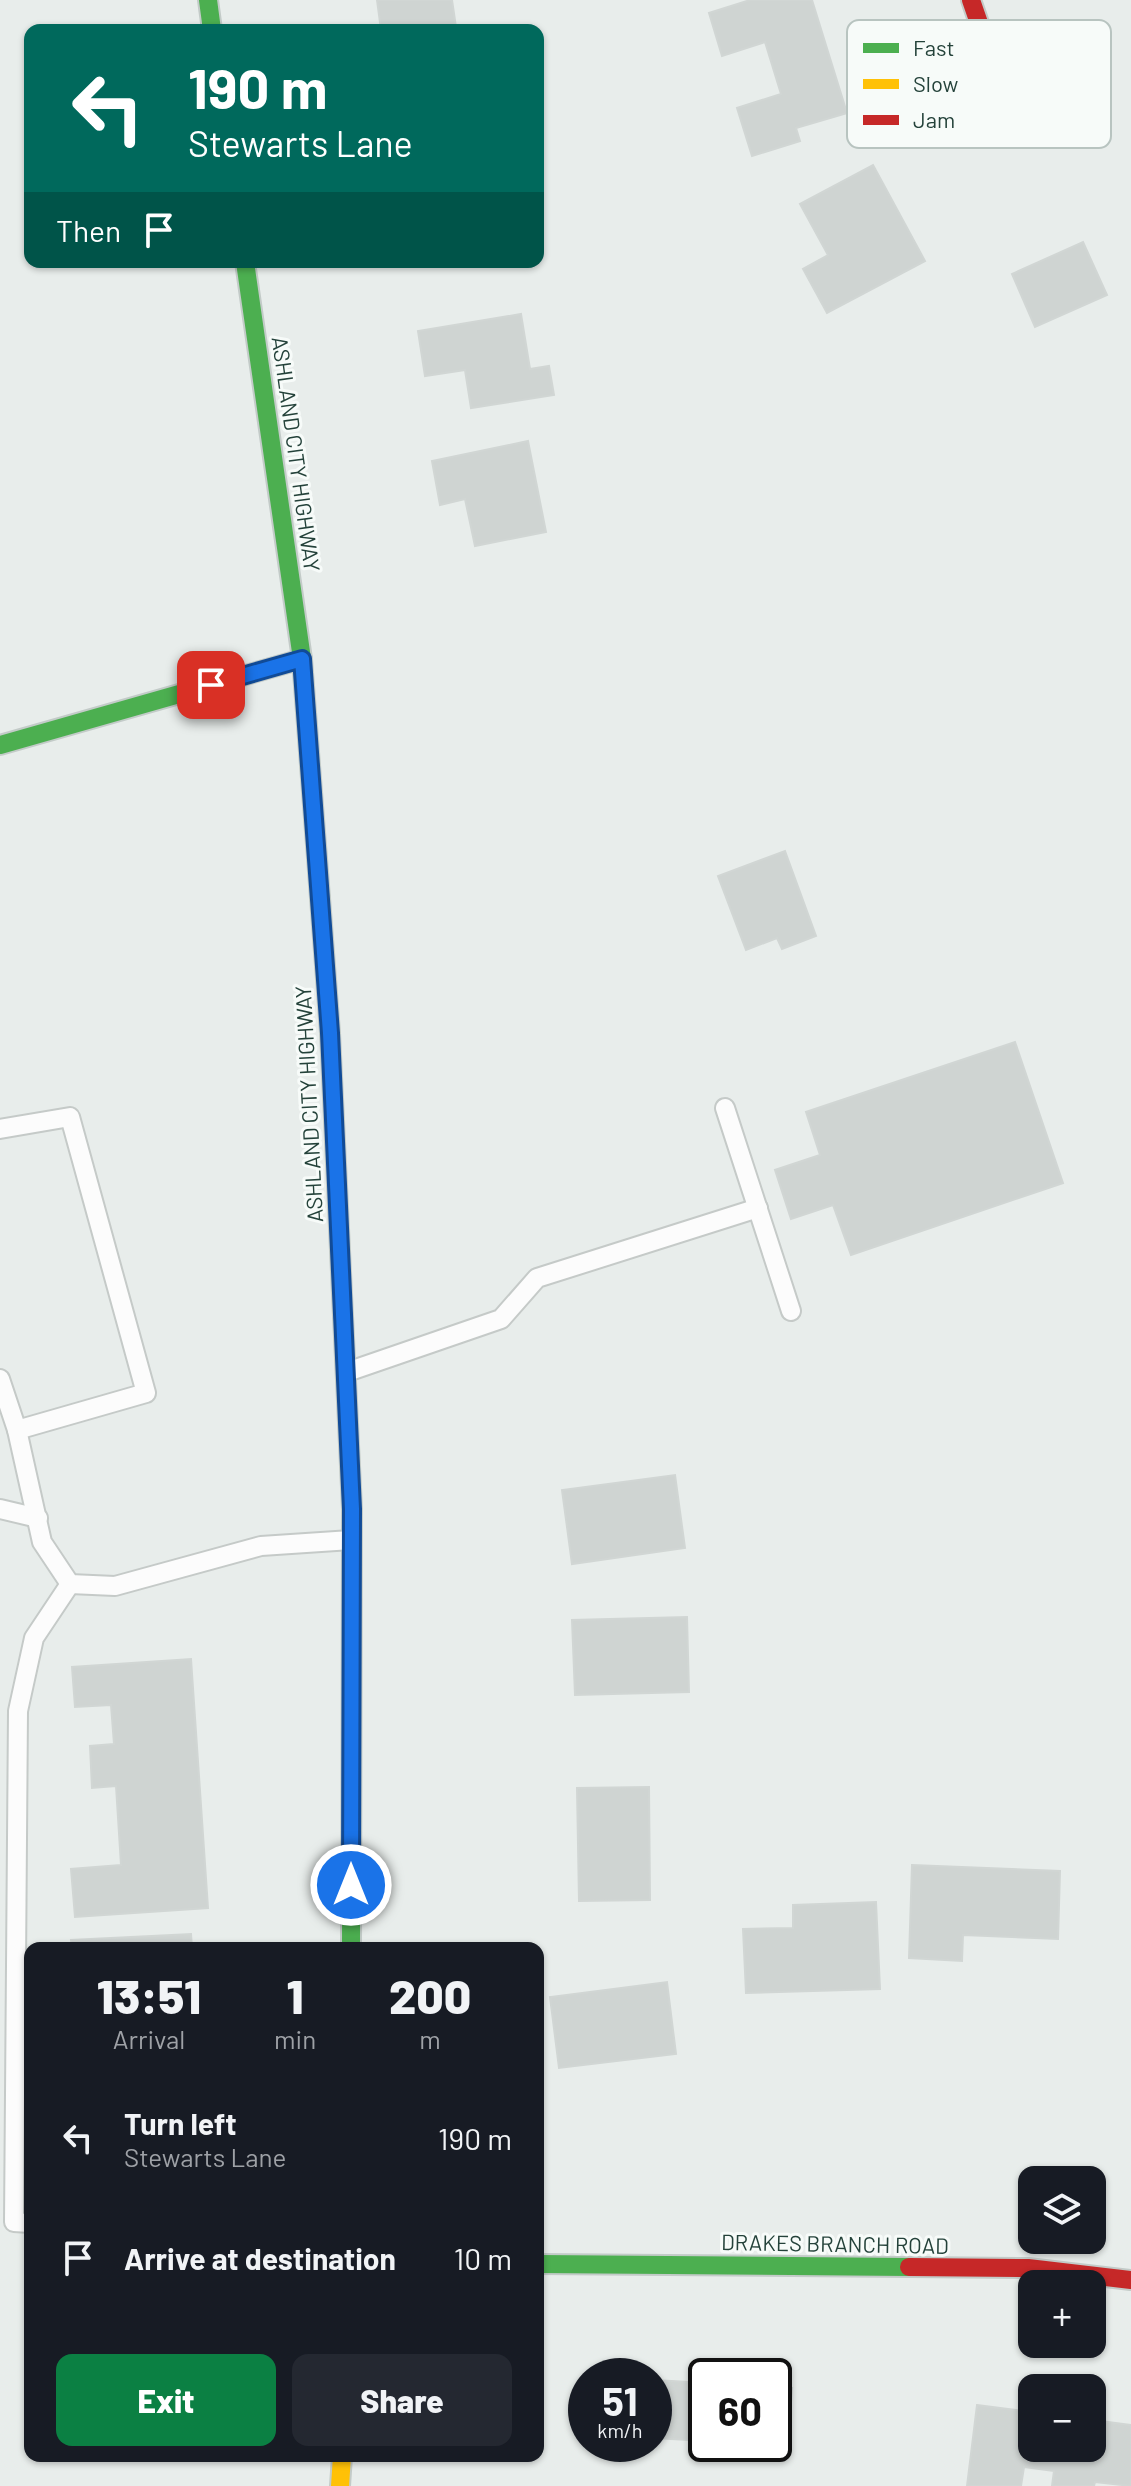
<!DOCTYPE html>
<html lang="en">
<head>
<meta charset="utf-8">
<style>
  body { margin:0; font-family:Barlow,sans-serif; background:#242831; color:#f1f3f6; height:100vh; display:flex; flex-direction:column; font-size:30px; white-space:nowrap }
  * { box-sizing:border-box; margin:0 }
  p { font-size:26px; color:#9ea1a6 }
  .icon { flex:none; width:44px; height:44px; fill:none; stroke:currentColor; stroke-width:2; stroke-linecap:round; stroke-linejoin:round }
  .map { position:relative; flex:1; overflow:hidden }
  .panel { position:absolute; left:24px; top:1942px; width:520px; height:520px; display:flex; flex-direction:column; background:#171b24; border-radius:16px; box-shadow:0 2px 6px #0004 }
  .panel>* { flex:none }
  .hud { position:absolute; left:24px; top:24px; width:520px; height:244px; border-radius:16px; box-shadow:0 2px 6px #0004; background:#00695c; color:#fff; overflow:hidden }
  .controls { position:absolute; left:1018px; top:2166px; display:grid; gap:16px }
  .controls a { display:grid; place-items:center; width:88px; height:88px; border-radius:16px; background:#171b24; box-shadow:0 2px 6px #0004; font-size:40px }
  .speed { position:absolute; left:568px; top:2358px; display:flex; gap:16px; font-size:40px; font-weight:700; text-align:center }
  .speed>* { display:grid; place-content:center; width:104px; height:104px; border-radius:50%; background:#171b24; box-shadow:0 2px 6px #0004; line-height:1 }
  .speed small { font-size:20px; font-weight:400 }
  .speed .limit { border:4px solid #111; border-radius:12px; background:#fff; color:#111 }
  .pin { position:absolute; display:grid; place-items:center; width:68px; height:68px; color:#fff; margin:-34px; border-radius:16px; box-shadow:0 4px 12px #0006 }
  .me { position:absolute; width:88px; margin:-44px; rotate:0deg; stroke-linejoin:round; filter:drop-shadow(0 0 6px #0008) }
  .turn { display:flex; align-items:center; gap:28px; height:168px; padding:0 32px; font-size:36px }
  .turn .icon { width:104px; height:104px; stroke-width:2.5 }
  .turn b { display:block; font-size:56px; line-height:68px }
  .then { display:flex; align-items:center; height:76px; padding:0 32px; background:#0003; gap:16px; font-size:30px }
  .eta { display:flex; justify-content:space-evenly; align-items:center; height:136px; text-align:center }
  .eta b { font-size:48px; font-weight:800; line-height:56px }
  .primary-button { display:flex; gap:16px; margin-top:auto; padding:16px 32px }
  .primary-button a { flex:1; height:92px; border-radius:16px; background:#0b8043; color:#fff; font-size:32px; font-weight:800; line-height:92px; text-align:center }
  .primary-button a+a { background:#242831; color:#f1f3f6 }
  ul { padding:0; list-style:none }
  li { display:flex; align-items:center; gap:24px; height:120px; padding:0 32px }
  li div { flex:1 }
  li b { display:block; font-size:30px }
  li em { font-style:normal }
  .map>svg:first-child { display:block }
</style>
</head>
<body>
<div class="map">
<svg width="1131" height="2486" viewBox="0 0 1131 2486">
  <rect width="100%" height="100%" fill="#e8edeb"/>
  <g fill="#cfd4d2" stroke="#d1d6d4" stroke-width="2">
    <path d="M 377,0 L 452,0 L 456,27 L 381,30 Z"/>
    <path d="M 750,0 L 812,0 L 847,113 L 796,128 L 800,141 L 752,156 L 737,108 L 781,94 L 765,42 L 722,56 L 709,13 Z"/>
    <path d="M 873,165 L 925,261 L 827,313 L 803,269 L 828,255 L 800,204 Z"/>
    <path d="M 1083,242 L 1107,295 L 1035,327 L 1012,274 Z"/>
    <path d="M 521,314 L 530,369 L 549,366 L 554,395 L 471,408 L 465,370 L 425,376 L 418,331 Z"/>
    <path d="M 528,441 L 546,532 L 475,546 L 465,499 L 440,505 L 432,461 Z"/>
    <path d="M 785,851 L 816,936 L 782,949 L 777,938 L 746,950 L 718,876 Z"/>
    <path d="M 1015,1042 L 1063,1183 L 851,1255 L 833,1205 L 791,1219 L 775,1170 L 820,1155 L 806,1112 Z"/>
    <path d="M 675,1475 L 685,1548 L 572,1564 L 562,1490 Z"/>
    <path d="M 687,1617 L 689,1692 L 575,1695 L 572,1620 Z"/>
    <path d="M 191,1659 L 208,1908 L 75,1917 L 71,1869 L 121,1865 L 116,1786 L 92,1788 L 90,1746 L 114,1744 L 111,1705 L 75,1707 L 72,1667 Z"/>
    <path d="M 649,1787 L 650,1900 L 579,1901 L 577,1788 Z"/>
    <path d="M 912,1865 L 1060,1871 L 1058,1939 L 963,1935 L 962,1961 L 909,1958 Z"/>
    <path d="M 876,1902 L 880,1989 L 746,1993 L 743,1929 L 793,1928 L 793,1905 Z"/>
    <path d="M 191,1934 L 192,1948 L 72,1948 L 71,1940 Z"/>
    <path d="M 667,1982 L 676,2054 L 559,2068 L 550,1997 Z"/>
    <path d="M 654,2380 L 706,2383 L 706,2441 L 654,2438 Z"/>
    <path d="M 774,2387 L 792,2388 L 788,2446 L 756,2444 L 774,2444 Z"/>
    <path d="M 977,2405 L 1032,2412 L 1032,2448 L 1092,2448 L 1092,2420 L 1131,2425 L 1131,2486 L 1095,2482 L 1094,2486 L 1052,2486 L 1054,2471 L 1024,2467 L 1021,2486 L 967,2486 Z"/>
  </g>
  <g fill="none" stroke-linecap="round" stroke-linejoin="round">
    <g stroke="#c5cac8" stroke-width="22">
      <g id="lane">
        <path d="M 725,1108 L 791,1311"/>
        <path d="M 0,1129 L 70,1117 L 146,1393 L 17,1430"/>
        <path d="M 347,1372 L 501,1319 L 537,1278 L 758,1208"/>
        <path d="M 0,1379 L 17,1430 L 42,1542 L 70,1584 L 115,1586 L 261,1546 L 351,1540"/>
        <path d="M 0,1509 L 38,1518"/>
        <path d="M 30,2223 L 14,2222 L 18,1711 L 34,1638 L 70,1584"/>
      </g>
    </g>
    <g stroke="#c3cbc8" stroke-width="22">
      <g id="fast">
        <path d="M 208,0 L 212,30"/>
        <path d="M 245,262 L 302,659 L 320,898"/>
        <path d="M 0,745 L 302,659"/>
        <path d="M 343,1316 L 352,1509 L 351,1948"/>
        <path d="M 538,2264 L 909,2267"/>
      </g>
    </g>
    <g stroke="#c3cbc8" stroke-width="22">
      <path id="slow" d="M 340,2486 L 342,2456"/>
    </g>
    <g stroke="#c3cbc8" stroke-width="22">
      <g id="jam">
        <path d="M 971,0 L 1007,104"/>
        <path d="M 320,898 L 330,1033 L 343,1316"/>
        <path d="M 909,2267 L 1028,2268 L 1131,2280"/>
      </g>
    </g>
    <use href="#lane" stroke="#fcfcfc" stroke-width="18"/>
    <use href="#fast" stroke="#4caf50" stroke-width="18"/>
    <use href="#slow" stroke="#ffc107" stroke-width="18"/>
    <use href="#jam" stroke="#c62828" stroke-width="18"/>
  </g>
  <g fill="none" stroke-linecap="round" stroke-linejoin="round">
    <g stroke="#114b97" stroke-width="20">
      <path id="route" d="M 211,685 L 302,659 L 330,1033 L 352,1509 L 351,1885"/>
    </g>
    <use href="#route" stroke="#1a73e8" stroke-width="14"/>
  </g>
  <g text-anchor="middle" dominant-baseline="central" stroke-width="6" stroke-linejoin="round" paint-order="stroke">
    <g font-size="22" fill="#24423a" stroke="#f7fbf9">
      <text transform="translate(297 454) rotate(82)">ASHLAND CITY HIGHWAY</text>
      <text transform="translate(308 1104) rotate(-93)">ASHLAND CITY HIGHWAY</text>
      <text transform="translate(835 2243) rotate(1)">DRAKES BRANCH ROAD</text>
    </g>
  </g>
  <rect x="847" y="20" width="264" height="128" rx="12" fill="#f7fbf9" stroke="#b8c4c0" stroke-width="2"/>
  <rect x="863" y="43" width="36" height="10" fill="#4caf50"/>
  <rect x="863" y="79" width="36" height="10" fill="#ffc107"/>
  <rect x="863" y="115" width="36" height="10" fill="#c62828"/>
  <g font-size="22" fill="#24423a">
    <text x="913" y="56">Fast</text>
    <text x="913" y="92">Slow</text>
    <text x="913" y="128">Jam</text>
  </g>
</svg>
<div class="controls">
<a><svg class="icon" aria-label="layers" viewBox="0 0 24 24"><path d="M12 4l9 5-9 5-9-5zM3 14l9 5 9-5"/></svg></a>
<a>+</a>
<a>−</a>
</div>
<div class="speed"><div>51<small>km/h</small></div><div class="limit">60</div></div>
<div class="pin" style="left:211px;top:685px;background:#d93025"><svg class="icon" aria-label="arrive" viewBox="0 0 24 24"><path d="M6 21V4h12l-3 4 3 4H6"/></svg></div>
<svg class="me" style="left:351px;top:1885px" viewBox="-20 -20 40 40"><circle r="17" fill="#1a73e8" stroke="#fff" stroke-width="3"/><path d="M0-11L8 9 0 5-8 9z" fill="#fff"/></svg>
<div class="hud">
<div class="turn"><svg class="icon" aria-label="left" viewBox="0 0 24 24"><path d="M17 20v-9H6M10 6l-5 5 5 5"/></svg><div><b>190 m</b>Stewarts Lane</div></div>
<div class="then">Then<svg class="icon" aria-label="arrive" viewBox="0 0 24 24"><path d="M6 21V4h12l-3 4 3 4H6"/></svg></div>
</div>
<section class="panel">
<div class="eta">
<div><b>13:51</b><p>Arrival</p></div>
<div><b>1</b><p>min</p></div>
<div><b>200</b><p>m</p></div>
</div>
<ul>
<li><svg class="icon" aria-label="left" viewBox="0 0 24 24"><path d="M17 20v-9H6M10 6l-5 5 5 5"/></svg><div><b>Turn left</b><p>Stewarts Lane</p></div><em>190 m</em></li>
<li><svg class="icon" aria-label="arrive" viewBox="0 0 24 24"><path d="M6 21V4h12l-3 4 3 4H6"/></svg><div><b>Arrive at destination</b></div><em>10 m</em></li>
</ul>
<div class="primary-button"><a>Exit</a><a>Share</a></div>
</section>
</div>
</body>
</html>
